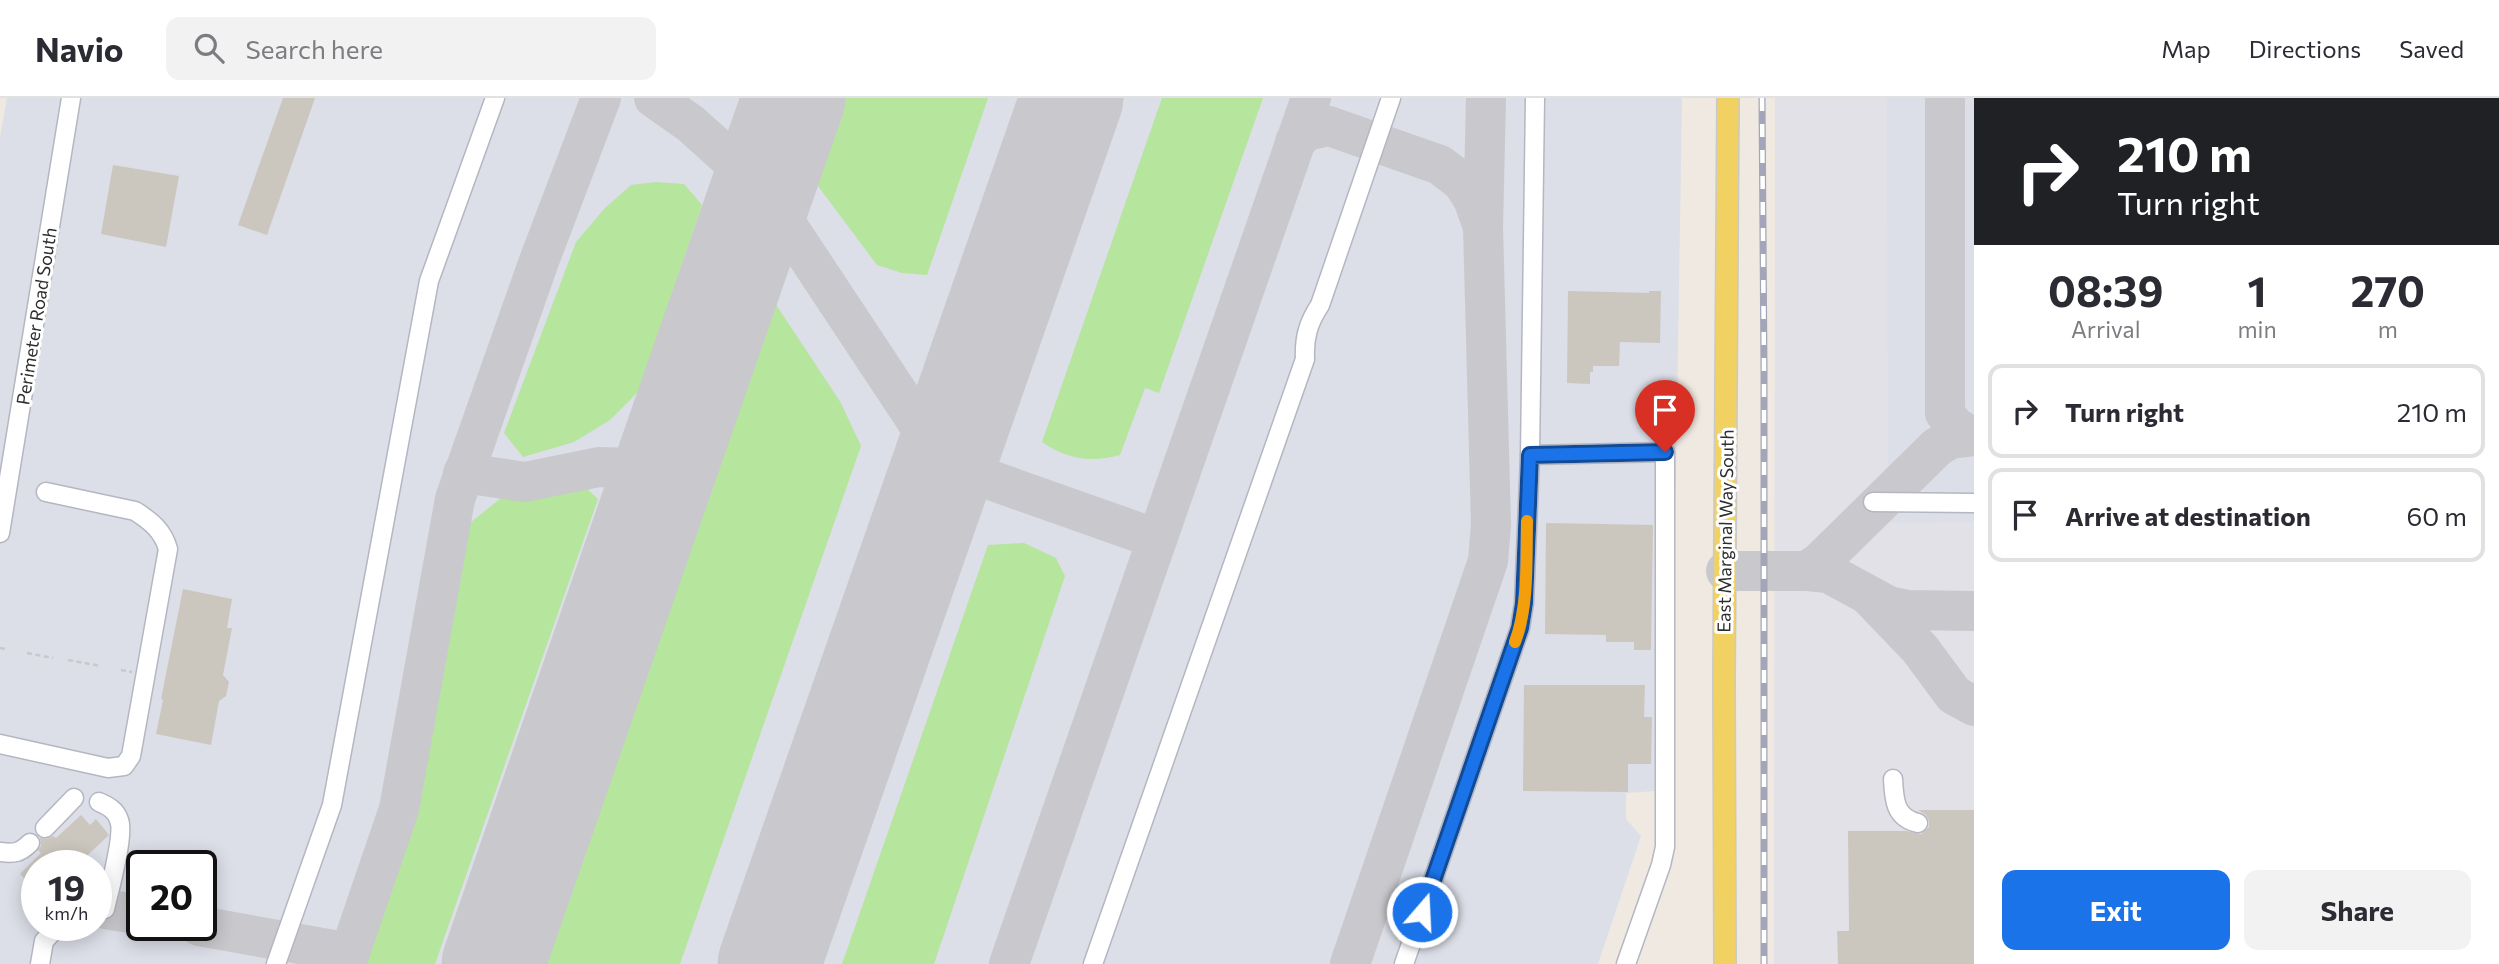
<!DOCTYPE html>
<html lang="en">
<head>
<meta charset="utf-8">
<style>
  body { margin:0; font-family:Commissioner,sans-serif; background:#f2f2f3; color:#2b2b33; height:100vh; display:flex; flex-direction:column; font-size:26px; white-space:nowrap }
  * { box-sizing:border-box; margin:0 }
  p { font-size:23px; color:#7c7c81 }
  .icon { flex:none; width:38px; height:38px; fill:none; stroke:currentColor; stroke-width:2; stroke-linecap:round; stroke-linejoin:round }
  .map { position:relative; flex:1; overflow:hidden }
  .drawer { display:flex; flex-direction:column; background:#fff; width:525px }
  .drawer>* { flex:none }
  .hud { background:#202124; color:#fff; overflow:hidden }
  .speed { position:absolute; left:21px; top:752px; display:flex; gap:14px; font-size:35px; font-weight:700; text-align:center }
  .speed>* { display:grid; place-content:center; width:91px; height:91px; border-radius:50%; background:#fff; box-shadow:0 4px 18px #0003; line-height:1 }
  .speed small { font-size:18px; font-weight:400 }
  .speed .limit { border:4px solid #111; border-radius:10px; background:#fff; color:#111 }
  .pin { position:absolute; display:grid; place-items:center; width:60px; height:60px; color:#fff; margin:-72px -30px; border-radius:50% 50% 50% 0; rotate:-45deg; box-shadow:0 0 7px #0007 }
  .pin .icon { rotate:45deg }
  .me { position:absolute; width:77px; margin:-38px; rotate:19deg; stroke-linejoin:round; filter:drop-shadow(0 0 5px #0008) }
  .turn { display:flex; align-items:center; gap:24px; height:147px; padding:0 28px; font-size:32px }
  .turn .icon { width:91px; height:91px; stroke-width:2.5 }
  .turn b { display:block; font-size:49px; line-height:60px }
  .eta { display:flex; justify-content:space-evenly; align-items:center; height:119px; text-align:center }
  .eta b { font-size:42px; font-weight:700; line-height:49px }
  .button { display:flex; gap:14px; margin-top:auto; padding:14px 28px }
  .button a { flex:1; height:80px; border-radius:14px; background:#1a73e8; color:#fff; font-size:28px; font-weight:700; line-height:80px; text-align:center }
  .button a+a { background:#f2f2f3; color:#2b2b33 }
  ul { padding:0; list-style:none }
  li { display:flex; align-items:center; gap:21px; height:94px; margin:0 14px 10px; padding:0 14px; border:4px solid #e1e1e2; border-radius:14px }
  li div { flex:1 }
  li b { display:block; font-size:26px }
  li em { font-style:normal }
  header { display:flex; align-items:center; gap:42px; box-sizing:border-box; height:98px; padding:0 35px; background:#fff; border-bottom:2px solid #e1e1e2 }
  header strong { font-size:33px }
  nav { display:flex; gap:38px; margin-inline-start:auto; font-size:24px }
  .search { width:490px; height:63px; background:#f2f2f3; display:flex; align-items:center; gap:18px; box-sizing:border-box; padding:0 24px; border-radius:14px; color:#7c7c81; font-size:26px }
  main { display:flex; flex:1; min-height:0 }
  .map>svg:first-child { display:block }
</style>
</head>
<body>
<header>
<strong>Navio</strong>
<div class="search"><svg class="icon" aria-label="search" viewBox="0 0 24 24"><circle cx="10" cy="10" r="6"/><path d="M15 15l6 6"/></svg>Search here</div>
<nav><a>Map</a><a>Directions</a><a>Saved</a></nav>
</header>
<main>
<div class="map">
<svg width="1974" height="866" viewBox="0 0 1974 866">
  <rect width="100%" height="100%" fill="#efe9e1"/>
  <path fill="#e3e1e8" d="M 1775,0 L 1974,0 L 1974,866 L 1774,866 Z"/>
  <g fill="#dcdee8" fill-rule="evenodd">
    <path d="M 7,0 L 1682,0 L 1676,376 L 1670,502 L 1655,693 L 1626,695 L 1626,721 L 1641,738 L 1598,866 L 0,866 L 0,39 ZM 37,768 L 96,768 L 96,828 L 37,828 ZM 142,768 L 201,768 L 201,828 L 142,828 Z"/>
    <path d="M 1887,0 L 1974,0 L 1974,424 L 1888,425 Z"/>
  </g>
  <g fill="#b6e59e">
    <path d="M 840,0 L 988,0 L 927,177 L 902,175 L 877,167 L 812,80 Z"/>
    <path d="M 1162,0 L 1263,0 L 1159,295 L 1145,290 L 1120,357 C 1090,365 1067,361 1042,344 Z"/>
    <path d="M 656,84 L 684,86 L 702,107 L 639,293 L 610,322 L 574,344 L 523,359 L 504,335 L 576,144 L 605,110 L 631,87 Z"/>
    <path d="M 771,199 L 841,305 L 861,348 L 680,866 L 542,866 Z"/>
    <path d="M 561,388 L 584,388 L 598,401 L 435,866 L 365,866 L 414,724 L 461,456 L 470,425 L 501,400 Z"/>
    <path d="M 1024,445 L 1056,460 L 1065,478 L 934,866 L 842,866 L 988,447 Z"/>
  </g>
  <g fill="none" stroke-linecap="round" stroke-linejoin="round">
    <g stroke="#c9c8cc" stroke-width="40">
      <path d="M 654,0 L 691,26 L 763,91 L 945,366 L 1157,441"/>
      <path d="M 1945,0 L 1945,315 L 1955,329 L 1972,338"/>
      <path d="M 1295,44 L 1306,33 L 1329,28 L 1440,67 L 1462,84 L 1473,101 L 1482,126"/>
      <path d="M 463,375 L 525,384 L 599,369 L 666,371"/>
      <path d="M 1726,473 L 1807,473 L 1820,464 L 1937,349 L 1950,341 L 1974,338"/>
      <path d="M 1807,473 L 1828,475 L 1889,508 L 1908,512 L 1974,513"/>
      <path d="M 1871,500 L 1920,551 L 1954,597 L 1974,608"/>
      <path d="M 105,811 L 142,817"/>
      <path d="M 199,828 L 350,855"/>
      <path d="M 346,866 L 399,711 L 455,401 L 539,163 L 601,0"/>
      <path d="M 1009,866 L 1311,0"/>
      <path d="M 1350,866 L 1488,463 L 1491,426 L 1483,129 L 1486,0"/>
    </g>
    <g stroke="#c9c8cc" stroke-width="103">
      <path d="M 493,866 L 794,0"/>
      <path d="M 769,866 L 1072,0"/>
    </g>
  </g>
  <g fill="#cbc7bf">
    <path d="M 283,0 L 315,0 L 267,137 L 238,127 Z"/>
    <path d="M 113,67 L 179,78 L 166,149 L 101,136 Z"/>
    <path d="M 1568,193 L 1649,195 L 1649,193 L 1661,193 L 1660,245 L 1620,244 L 1619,268 L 1593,268 L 1593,274 L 1590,274 L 1590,286 L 1567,285 Z"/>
    <path d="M 1546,425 L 1653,427 L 1651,552 L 1634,552 L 1634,544 L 1606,544 L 1606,537 L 1545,536 Z"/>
    <path d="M 183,491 L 232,501 L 227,530 L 232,530 L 223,577 L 229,584 L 226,598 L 219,603 L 211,647 L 156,636 L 163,602 L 161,601 Z"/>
    <path d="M 1524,587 L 1645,587 L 1644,619 L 1652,619 L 1651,666 L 1628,666 L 1628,694 L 1523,693 Z"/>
    <path d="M 1918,712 L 1974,712 L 1974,866 L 1838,866 L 1837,833 L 1849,833 L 1848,733 L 1906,733 L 1921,736 L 1929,729 L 1929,723 L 1926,717 Z"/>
    <path d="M 81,717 L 90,727 L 96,721 L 109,737 L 76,768 L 37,768 L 37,793 L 20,776 L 41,755 L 38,752 L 41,748 L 40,740 L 47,741 L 53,738 L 56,740 Z"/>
  </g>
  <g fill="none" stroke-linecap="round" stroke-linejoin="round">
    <g stroke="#b4b7c1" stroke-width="21">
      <g id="minor">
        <path d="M 1530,357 L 1665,354 L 1665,749 L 1661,767 L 1626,866"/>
        <path d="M 1873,404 L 1974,405"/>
        <path d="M 0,435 L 71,0"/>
        <path d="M 0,646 L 108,670 L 124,668 L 131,658 L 168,451 C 163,433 151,423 135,413 L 46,394"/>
        <path d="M 1893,681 C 1894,702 1895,720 1918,725"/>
        <path d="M 45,730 L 74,700"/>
        <path d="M 0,754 C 14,756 20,755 30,745"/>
        <path d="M 96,809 L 105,811 C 109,793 125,736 119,722 C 116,712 108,708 99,704"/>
        <path d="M 40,866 L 44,843 L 58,828"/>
        <path d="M 276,866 L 332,707 L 429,183 L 495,0"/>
        <path d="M 1093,866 L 1305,261 C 1304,240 1308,225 1320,207 L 1391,0"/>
        <path d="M 1404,866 L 1520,530 L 1524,505 L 1530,357 L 1535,0"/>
      </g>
    </g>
    <g stroke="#c9c9c9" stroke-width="24">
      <path id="major" d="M 1725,866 L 1724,584 L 1728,0"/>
    </g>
    <g stroke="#c9c9c9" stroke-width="2.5" stroke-dasharray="5 3.5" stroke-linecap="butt">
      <path d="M 0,550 L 7,551"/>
      <path d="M 27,555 L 53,560"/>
      <path d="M 68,562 L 101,568"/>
      <path d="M 121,572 L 132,574"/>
    </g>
    <use href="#minor" stroke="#fff" stroke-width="18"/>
    <use href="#major" stroke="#f2d163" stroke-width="21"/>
    <g stroke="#a3a6b8" stroke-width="7">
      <path id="rail" d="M 1762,0 L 1764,274 L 1764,866"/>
    </g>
    <use href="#rail" stroke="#fff" stroke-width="4.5" stroke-dasharray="13" stroke-linecap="butt"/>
  </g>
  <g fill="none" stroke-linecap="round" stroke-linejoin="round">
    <g stroke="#114b97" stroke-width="18">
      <path id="route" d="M 1422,814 L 1520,530 L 1524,505 L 1530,357 L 1665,354"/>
    </g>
    <use href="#route" stroke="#1a73e8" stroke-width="12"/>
    <path stroke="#f59e0b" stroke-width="12" d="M 1515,544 C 1529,506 1526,463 1527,423"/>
  </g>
  <g text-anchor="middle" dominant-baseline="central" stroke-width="6" stroke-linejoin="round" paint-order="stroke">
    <g font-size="18" fill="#2e2e2e" stroke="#fff">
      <text transform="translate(36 218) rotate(-81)">Perimeter Road South</text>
      <text transform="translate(1725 433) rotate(-89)">East Marginal Way South</text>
    </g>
  </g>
</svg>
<div class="speed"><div>19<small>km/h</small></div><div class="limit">20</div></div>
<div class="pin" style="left:1665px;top:354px;background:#d93025"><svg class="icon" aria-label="arrive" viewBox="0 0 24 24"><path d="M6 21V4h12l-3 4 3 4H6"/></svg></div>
<svg class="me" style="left:1422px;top:814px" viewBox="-20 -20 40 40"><circle r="17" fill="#1a73e8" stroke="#fff" stroke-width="3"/><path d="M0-11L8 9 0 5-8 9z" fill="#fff"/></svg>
</div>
<section class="drawer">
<div class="hud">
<div class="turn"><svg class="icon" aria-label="right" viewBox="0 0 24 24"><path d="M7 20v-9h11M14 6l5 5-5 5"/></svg><div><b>210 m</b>Turn right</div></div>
</div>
<div class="eta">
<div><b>08:39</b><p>Arrival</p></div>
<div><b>1</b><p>min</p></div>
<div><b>270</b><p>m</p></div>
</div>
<ul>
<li><svg class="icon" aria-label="right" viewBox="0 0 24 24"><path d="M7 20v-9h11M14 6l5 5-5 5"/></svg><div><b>Turn right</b></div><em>210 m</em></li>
<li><svg class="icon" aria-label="arrive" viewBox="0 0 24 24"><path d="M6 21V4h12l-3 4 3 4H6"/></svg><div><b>Arrive at destination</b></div><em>60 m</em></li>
</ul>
<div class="button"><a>Exit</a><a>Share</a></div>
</section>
</main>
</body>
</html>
